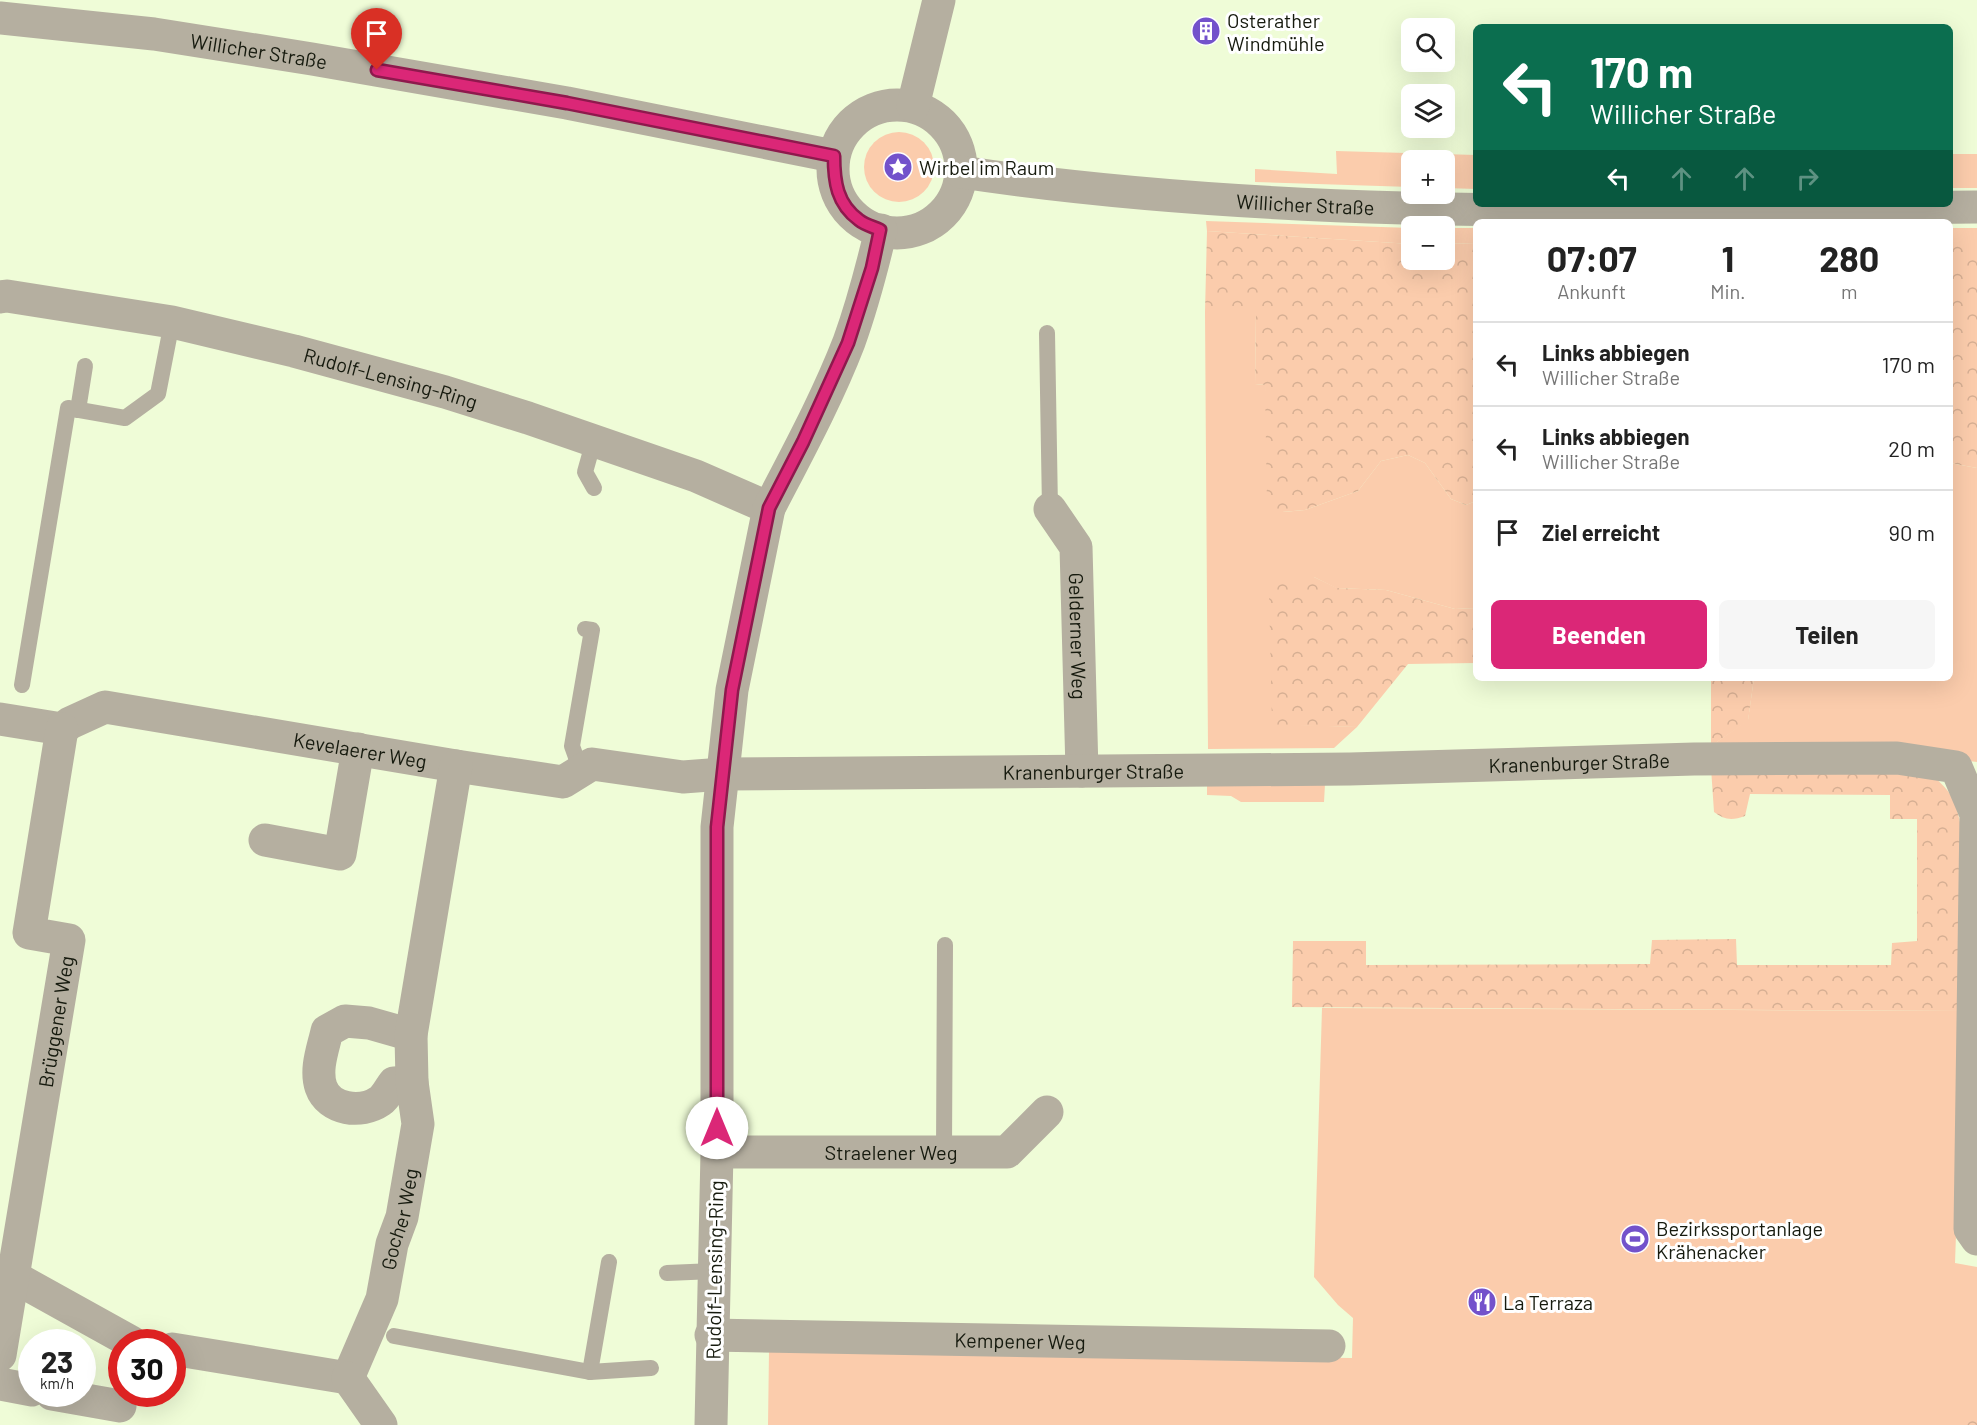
<!DOCTYPE html>
<html lang="de">
<head>
<meta charset="utf-8">
<style>
  body { margin:0; font-family:Barlow,sans-serif; background:#f6f6f6; color:#222; height:100vh; display:flex; flex-direction:column; font-size:22px; white-space:nowrap }
  * { box-sizing:border-box; margin:0 }
  p { font-size:20px; color:#767676 }
  .icon { flex:none; width:33px; height:33px; fill:none; stroke:currentColor; stroke-width:2; stroke-linecap:round; stroke-linejoin:round }
  .map { position:relative; flex:1; overflow:hidden }
  .drawer { position:absolute; left:1473px; top:219px; width:480px; height:462px; display:flex; flex-direction:column; background:#fff; border-radius:9px; box-shadow:0 6px 24px #0002 }
  .drawer>* { flex:none }
  .guide { position:absolute; left:1473px; top:24px; width:480px; height:183px; border-radius:9px; box-shadow:0 6px 24px #0002; background:#0b6e4f; color:#fff; overflow:hidden }
  .fabs { position:absolute; left:1401px; top:18px; display:grid; gap:12px }
  .fabs a { display:grid; place-items:center; width:54px; height:54px; border-radius:9px; background:#fff; box-shadow:0 6px 24px #0002; font-size:30px }
  .speed { position:absolute; left:18px; top:1329px; display:flex; gap:12px; font-size:30px; font-weight:700; text-align:center }
  .speed>* { display:grid; place-content:center; width:78px; height:78px; border-radius:50%; background:#fff; box-shadow:0 6px 24px #0002; line-height:1 }
  .speed small { font-size:15px; font-weight:400 }
  .speed .limit { border:9px solid #d22; background:#fff; color:#111 }
  .pin { position:absolute; display:grid; place-items:center; width:51px; height:51px; color:#fff; margin:-62px -26px; border-radius:50% 50% 50% 0; rotate:-45deg; box-shadow:0 0 6px #0007 }
  .pin .icon { rotate:45deg }
  .me { position:absolute; width:66px; margin:-33px; rotate:0deg; stroke-linejoin:round; filter:drop-shadow(0 0 4px #0008) }
  .turn { display:flex; align-items:center; gap:21px; height:126px; padding:0 18px; font-size:27px }
  .turn .icon { width:78px; height:78px; stroke-width:2.5 }
  .turn b { display:block; font-size:42px; line-height:51px }
  .lanes { display:flex; align-items:center; height:57px; padding:0 18px; background:#0003; justify-content:center; gap:30px; direction:ltr }
  .lanes .off { opacity:.35 }
  .eta { display:flex; justify-content:space-evenly; align-items:center; height:102px; text-align:center }
  .eta b { font-size:36px; font-weight:700; line-height:42px }
  .primary-button { display:flex; gap:12px; margin-top:auto; padding:12px 18px }
  .primary-button a { flex:1; height:69px; border-radius:9px; background:#db2777; color:#fff; font-size:24px; font-weight:700; line-height:69px; text-align:center }
  .primary-button a+a { background:#f6f6f6; color:#222 }
  ul { padding:0; list-style:none }
  li { display:flex; align-items:center; gap:18px; height:84px; padding:0 18px; border-top:2px solid #e0e0e0 }
  li div { flex:1 }
  li b { display:block; font-size:22px }
  li em { font-style:normal }
  .map>svg:first-child { display:block }
</style>
</head>
<body>
<div class="map">
<svg width="1977" height="1425" viewBox="0 0 1977 1425">
  <defs>
    <pattern id="forest-crowns" width="20" height="18" patternUnits="userSpaceOnUse" patternTransform="scale(1.5)"><rect width="20" height="18" fill="#fbccac"/><path d="M2 6a3 3 0 1 1 6 0M12 15a3 3 0 1 1 6 0" fill="none" stroke="#d6af93"/></pattern>
  </defs>
  <rect width="100%" height="100%" fill="#effcd7"/>
  <g fill="#fbccac">
    <circle cx="899" cy="167" r="35"/>
    <path d="M 1336,151 L 1476,155 L 1476,189 L 1445,188 L 1444,160 L 1412,160 L 1411,187 L 1255,182 L 1255,169 L 1337,174 Z"/>
    <rect x="1950" y="154" width="27" height="34"/>
    <path d="M 1206,221 L 1411,228 L 1411,244 L 1207,231 Z"/>
    <path d="M 1444,228 L 1476,228 L 1476,243 L 1445,244 Z"/>
    <rect x="1950" y="228" width="27" height="13"/>
    <path d="M 1205,312 L 1256,312 L 1255,384 L 1265,385 L 1283,512 L 1305,510 L 1358,491 L 1381,461 L 1408,455 L 1425,463 L 1451,499 L 1466,505 L 1476,501 L 1476,608 L 1455,609 L 1386,590 L 1336,588 L 1314,577 L 1272,724 L 1357,727 L 1334,748 L 1208,749 Z"/>
    <path d="M 1950,463 L 1977,468 L 1977,762 L 1911,754 L 1711,746 L 1748,720 L 1754,678 L 1950,678 Z"/>
    <path d="M 1325,784 L 1324,802 L 1241,802 L 1231,796 L 1207,795 L 1207,785 Z"/>
    <path d="M 1322,1008 L 1964,1011 L 1955,1263 L 1977,1267 L 1977,1416 L 1957,1416 L 1957,1425 L 768,1425 L 769,1351 L 1352,1358 L 1353,1318 L 1338,1305 L 1314,1277 Z"/>
  </g>
  <g fill="url(#forest-crowns)">
    <path d="M 1207,231 L 1411,244 L 1412,260 L 1444,260 L 1445,244 L 1476,243 L 1476,501 L 1466,505 L 1451,499 L 1425,463 L 1408,455 L 1381,461 L 1358,491 L 1305,510 L 1282,512 L 1267,505 L 1265,385 L 1255,384 L 1256,312 L 1205,312 Z"/>
    <path d="M 1950,241 L 1977,241 L 1977,468 L 1950,463 Z"/>
    <path d="M 1314,577 L 1337,588 L 1386,590 L 1455,609 L 1476,608 L 1476,663 L 1408,664 L 1357,727 L 1272,725 L 1269,592 L 1284,581 Z"/>
    <path d="M 1711,678 L 1754,678 L 1748,721 L 1711,746 Z"/>
    <path d="M 1711,768 L 1929,773 C 1949,789 1955,797 1960,822 L 1964,1011 L 1292,1007 L 1293,941 L 1366,941 L 1366,965 L 1650,964 L 1652,940 L 1736,939 L 1737,965 L 1891,965 L 1892,943 L 1917,941 L 1917,819 L 1890,819 L 1890,795 L 1750,794 L 1745,816 C 1732,821 1724,820 1714,812 Z"/>
    <rect x="1957" y="1416" width="20" height="9"/>
  </g>
  <g fill="none" stroke-linecap="round" stroke-linejoin="round">
    <g stroke="#b5afa0" stroke-width="16">
      <path d="M 1047,333 L 1050,509"/>
      <path d="M 78,410 L 85,366"/>
      <path d="M 594,488 L 585,472 L 594,440"/>
      <path d="M 22,685 L 68,408 L 125,418 L 158,394 L 172,322"/>
      <path d="M 581,771 L 572,746 L 592,630 L 585,629"/>
      <path d="M 944,1152 L 945,945"/>
      <path d="M 667,1273 L 714,1271"/>
      <path d="M 394,1336 L 590,1372 L 651,1368"/>
      <path d="M 590,1372 L 609,1262"/>
    </g>
    <g stroke="#b5afa0" stroke-width="33">
      <path id="s1" d="M 0,18 L 154,34 L 312,59 L 567,103 L 833,156"/>
      <circle cx="897" cy="169" r="64"/>
      <path d="M 913,106 L 939,0"/>
      <path id="s2" d="M 961,172 C 1297,222 1639,210 1977,207"/>
      <path id="s3" d="M 0,297 L 7,296 L 172,322 L 294,351 L 445,392 L 528,418 L 696,476 L 769,508 L 732,690 L 717,827 L 717,1152 L 711,1425"/>
      <path d="M 769,508 C 797,454 827,399 849,342 C 862,306 872,268 881,230"/>
      <path id="s4" d="M 1050,509 L 1076,547 L 1082,771"/>
      <path id="s5" d="M 0,719 L 62,729 L 70,723 L 105,707 L 456,766 L 563,782 L 592,764 L 683,777 L 723,774 L 1350,769 L 1694,759 L 1897,758 L 1956,767 L 1976,814 L 1970,1229 L 1977,1239"/>
      <path d="M 265,840 L 340,854 L 358,749"/>
      <path d="M 411,1035 L 369,1023 L 345,1021 L 327,1031 C 323,1049 315,1069 321,1087 C 329,1110 361,1114 380,1101 C 386,1097 390,1088 394,1083 L 412,1082"/>
      <path id="s6" d="M 717,1152 L 1007,1152 L 1047,1112"/>
      <path d="M 0,1274 L 14,1277 L 131,1342"/>
      <path id="s7" d="M 711,1335 L 1329,1346"/>
      <path d="M 172,1349 L 348,1378"/>
      <path id="s8" d="M 0,1355 L 69,940 L 29,933 L 62,729"/>
      <path id="s9" d="M 348,1378 L 382,1299 L 392,1244 L 402,1217 L 418,1124 L 412,1082 L 411,1035 L 456,766"/>
      <path d="M 348,1378 L 381,1425"/>
      <path d="M 0,1384 L 32,1390"/>
      <path d="M 52,1394 L 120,1406"/>
    </g>
  </g>
  <g fill="none" stroke-linecap="round" stroke-linejoin="round">
    <g stroke="#8e194d" stroke-width="15">
      <path id="route" d="M 377,70 L 567,103 L 834,156 C 834,182 837,204 859,220 C 865,225 874,227 880,230 L 872,268 L 848,343 L 803,442 L 769,508 L 732,690 L 717,827 L 717,1128"/>
    </g>
    <use href="#route" stroke="#db2777" stroke-width="10"/>
  </g>
  <defs>
    <g id="building-disc" transform="scale(1.5)"><circle r="9.5" fill="#7352cb" stroke="#fff"/><path d="M-4-6H4V6H1V3H-1V6H-4ZM-2.5-4.3h1.7v1.8h-1.7ZM.8-4.3h1.7v1.8H.8ZM-2.5-1h1.7V.8h-1.7ZM.8-1h1.7V.8H.8Z" fill="#fff"/></g>
    <g id="sight-disc" transform="scale(1.5)"><circle r="9.5" fill="#7352cb" stroke="#fff"/><path d="M0-6L1.8-2.2L6-1.7L2.9 1.2L3.7 5.4L0 3.3L-3.7 5.4L-2.9 1.2L-6-1.7L-1.8-2.2Z" fill="#fff"/></g>
    <g id="stadium-disc" transform="scale(1.5)"><circle r="9.5" fill="#7352cb" stroke="#fff"/><path d="M0-5a6.5 5 0 1 0 0 10a6.5 5 0 1 0 0-10ZM-3.5-1.8h7v3.6h-7Z" fill="#fff"/></g>
    <g id="restaurant-disc" transform="scale(1.5)"><circle r="9.5" fill="#7352cb" stroke="#fff"/><path d="M-5-6h1v4h1v-4h1v4h1v-4h1v5L-1.5 .5V6h-2V.5L-5-1ZM5-6V6H3V1.5H1.5Q1.5-4 5-6Z" fill="#fff"/></g>
  </defs>
  <g fill-rule="evenodd">
    <use href="#building-disc" x="1206" y="31"/>
    <use href="#sight-disc" x="898" y="167"/>
    <use href="#stadium-disc" x="1635" y="1239"/>
    <use href="#restaurant-disc" x="1482" y="1302"/>
  </g>
  <g text-anchor="middle" dominant-baseline="central" stroke-width="6" stroke-linejoin="round" paint-order="stroke">
    <g font-size="20" fill="#161a0e" stroke="#fff" text-anchor="start">
      <text x="1227" y="20">Osterather<tspan x="1227" dy="23">Windmühle</tspan></text>
      <text x="919" y="167">Wirbel im Raum</text>
      <text x="1656" y="1228">Bezirkssportanlage<tspan x="1656" dy="23">Krähenacker</tspan></text>
      <text x="1503" y="1302">La Terraza</text>
    </g>
    <g font-size="20" fill="#161a0e" stroke="#fff">
      <text stroke="none"><textPath href="#s1" startOffset="261">Willicher Straße</textPath></text>
      <text stroke="none"><textPath href="#s2" startOffset="346">Willicher Straße</textPath></text>
      <text stroke="none"><textPath href="#s3" startOffset="400">Rudolf-Lensing-Ring</textPath></text>
      <text stroke="none"><textPath href="#s4" startOffset="135">Gelderner Weg</textPath></text>
      <text stroke="none"><textPath href="#s5" startOffset="370">Kevelaerer Weg</textPath></text>
      <text stroke="none"><textPath href="#s5" startOffset="1598">Kranenburger Straße</textPath></text>
      <text stroke="none"><textPath href="#s5" startOffset="1112">Kranenburger Straße</textPath></text>
      <text stroke="none"><textPath href="#s8" startOffset="338">Brüggener Weg</textPath></text>
      <text stroke="none"><textPath href="#s6" startOffset="174">Straelener Weg</textPath></text>
      <text stroke="none"><textPath href="#s9" startOffset="168">Gocher Weg</textPath></text>
      <text transform="translate(714 1270) rotate(-89)">Rudolf-Lensing-Ring</text>
      <text stroke="none"><textPath href="#s7" startOffset="309">Kempener Weg</textPath></text>
    </g>
  </g>
</svg>
<div class="fabs">
<a><svg class="icon" aria-label="search" viewBox="0 0 24 24"><circle cx="10" cy="10" r="6"/><path d="M15 15l6 6"/></svg></a>
<a><svg class="icon" aria-label="layers" viewBox="0 0 24 24"><path d="M12 4l9 5-9 5-9-5zM3 14l9 5 9-5"/></svg></a>
<a>+</a>
<a>−</a>
</div>
<div class="speed"><div>23<small>km/h</small></div><div class="limit">30</div></div>
<div class="pin" style="left:377px;top:70px;background:#d93025"><svg class="icon" aria-label="arrive" viewBox="0 0 24 24"><path d="M6 21V4h12l-3 4 3 4H6"/></svg></div>
<svg class="me" style="left:717px;top:1128px" viewBox="-20 -20 40 40"><circle r="19" fill="#fff"/><path d="M0-13L10 11 0 6-10 11z" fill="#db2777"/></svg>
<div class="guide">
<div class="turn"><svg class="icon" aria-label="left" viewBox="0 0 24 24"><path d="M17 20v-9H6M10 6l-5 5 5 5"/></svg><div><b>170 m</b>Willicher Straße</div></div>
<div class="lanes"><svg class="icon" aria-label="left" viewBox="0 0 24 24"><path d="M17 20v-9H6M10 6l-5 5 5 5"/></svg><svg class="icon off" aria-label="ahead" viewBox="0 0 24 24"><path d="M12 20V5M6 11l6-6 6 6"/></svg><svg class="icon off" aria-label="ahead" viewBox="0 0 24 24"><path d="M12 20V5M6 11l6-6 6 6"/></svg><svg class="icon off" aria-label="right" viewBox="0 0 24 24"><path d="M7 20v-9h11M14 6l5 5-5 5"/></svg></div>
</div>
<section class="drawer">
<div class="eta">
<div><b>07:07</b><p>Ankunft</p></div>
<div><b>1</b><p>Min.</p></div>
<div><b>280</b><p>m</p></div>
</div>
<ul>
<li><svg class="icon" aria-label="left" viewBox="0 0 24 24"><path d="M17 20v-9H6M10 6l-5 5 5 5"/></svg><div><b>Links abbiegen</b><p>Willicher Straße</p></div><em>170 m</em></li>
<li><svg class="icon" aria-label="left" viewBox="0 0 24 24"><path d="M17 20v-9H6M10 6l-5 5 5 5"/></svg><div><b>Links abbiegen</b><p>Willicher Straße</p></div><em>20 m</em></li>
<li><svg class="icon" aria-label="arrive" viewBox="0 0 24 24"><path d="M6 21V4h12l-3 4 3 4H6"/></svg><div><b>Ziel erreicht</b></div><em>90 m</em></li>
</ul>
<div class="primary-button"><a>Beenden</a><a>Teilen</a></div>
</section>
</div>
</body>
</html>
